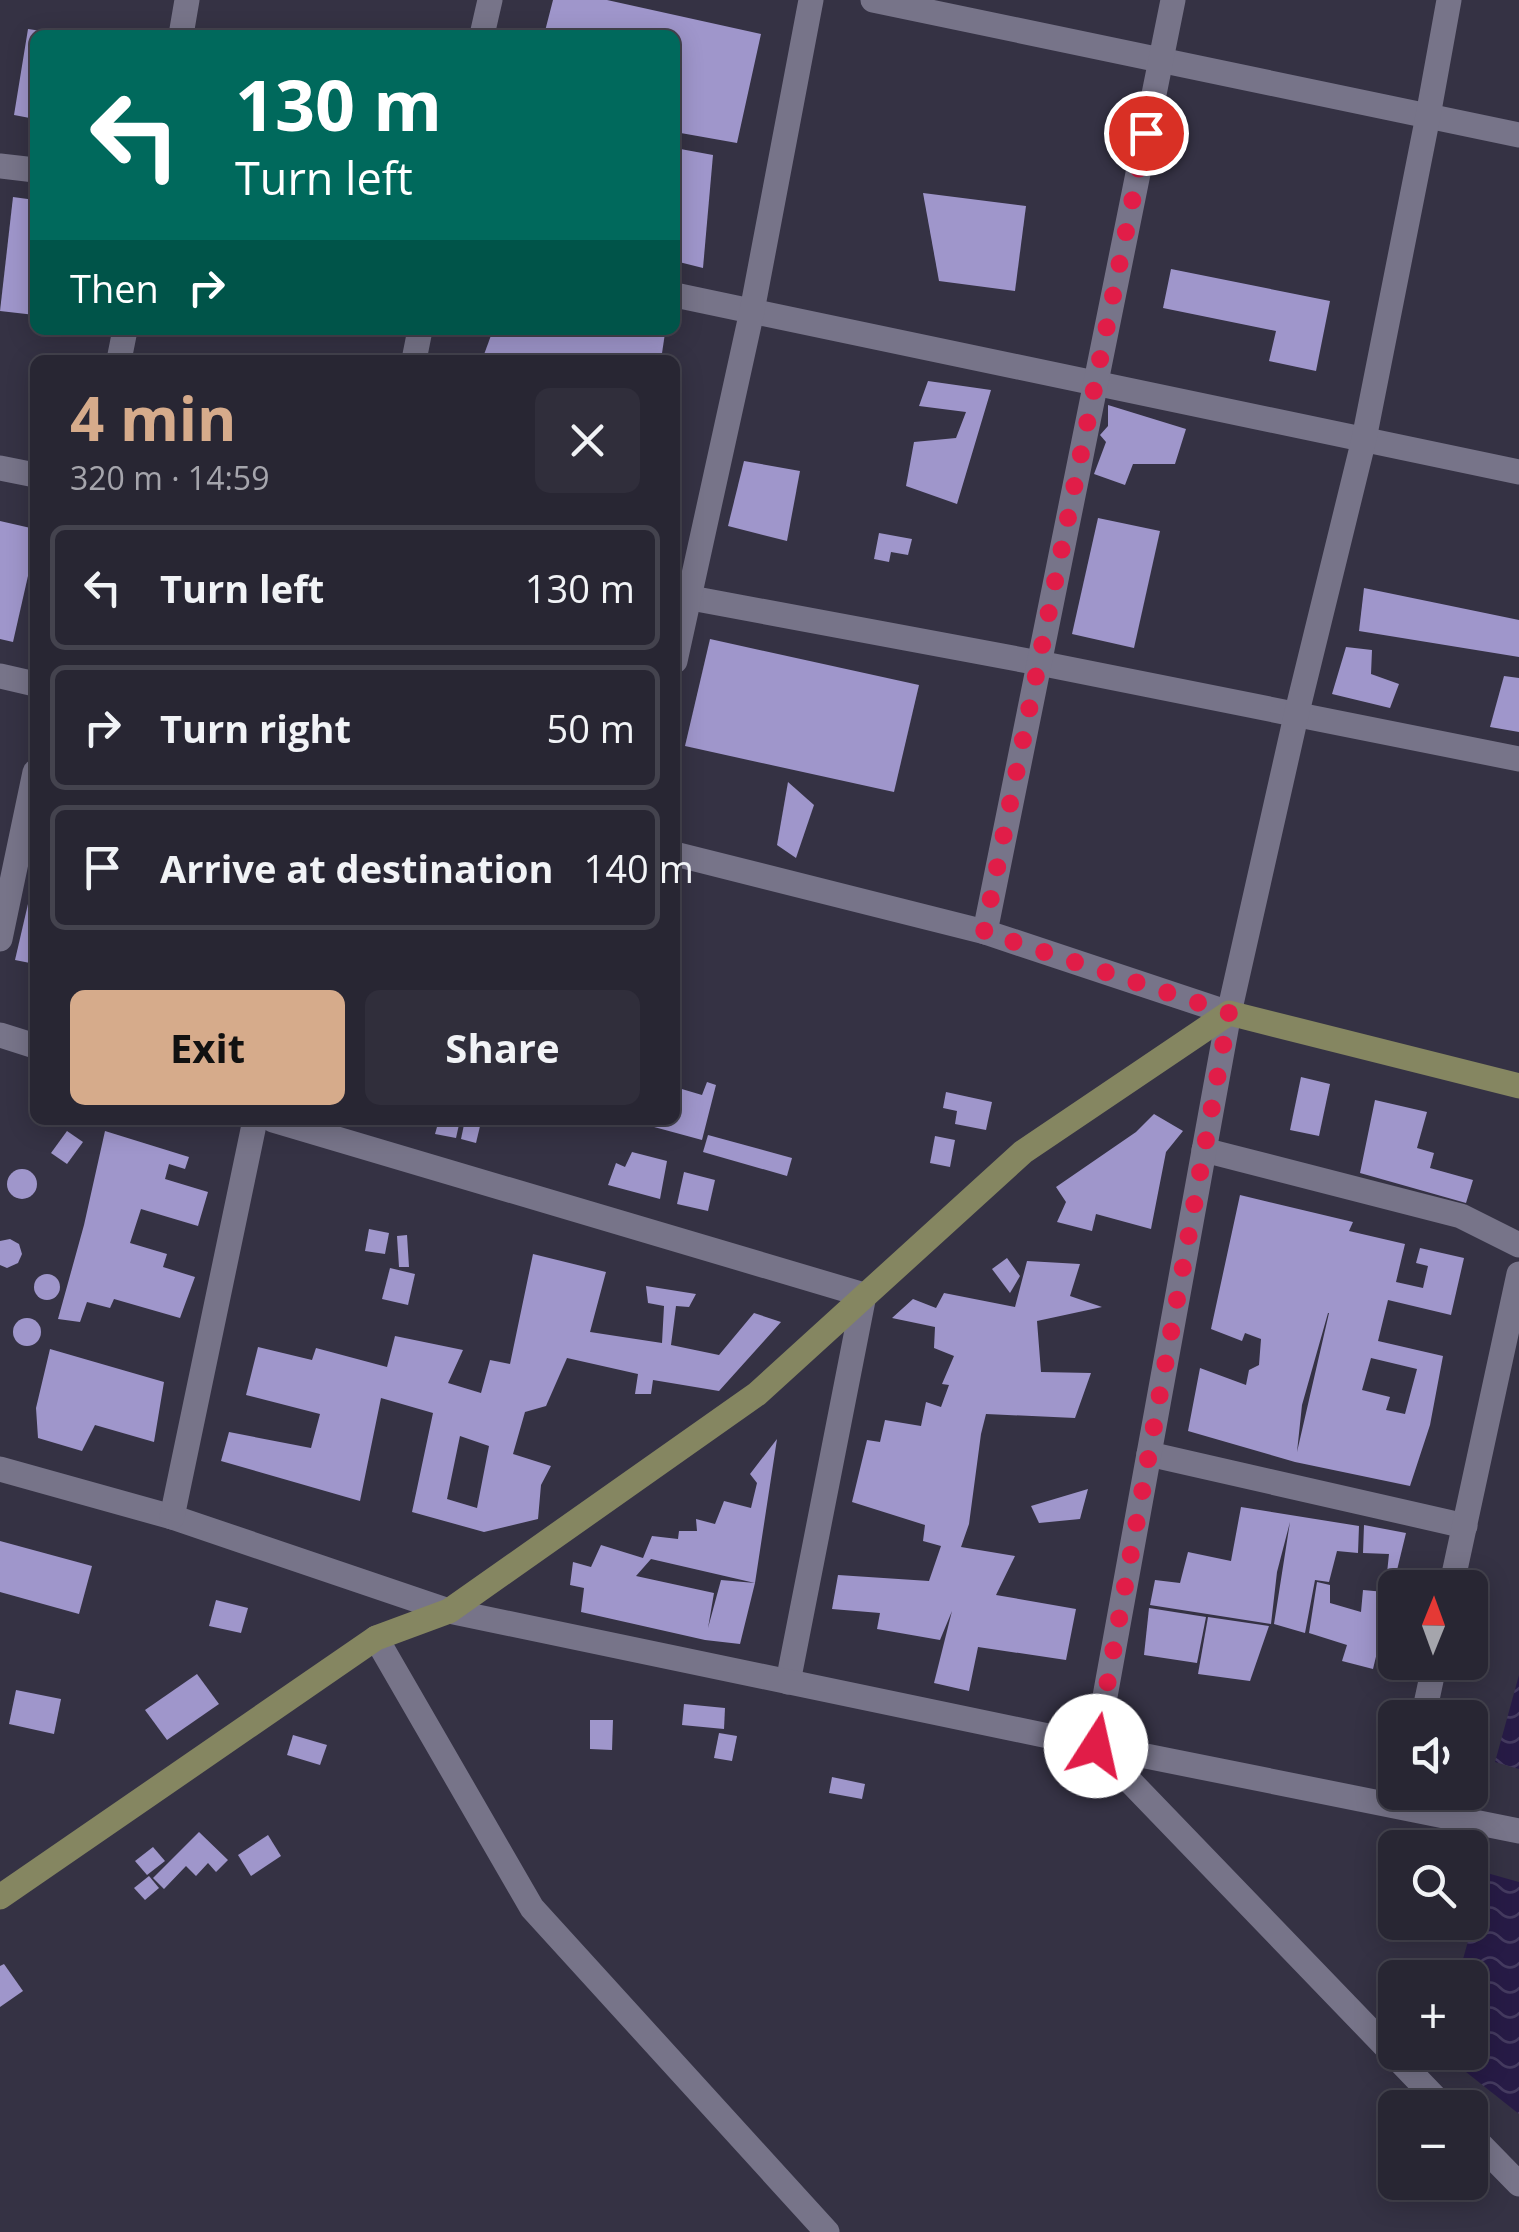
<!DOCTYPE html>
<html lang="en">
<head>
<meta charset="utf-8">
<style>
  body { margin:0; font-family:"Open Sans",sans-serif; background:#302e3b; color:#f1f3f6; height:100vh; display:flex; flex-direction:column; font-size:38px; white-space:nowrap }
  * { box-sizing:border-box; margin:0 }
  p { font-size:32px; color:#a5a5ac }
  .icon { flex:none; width:55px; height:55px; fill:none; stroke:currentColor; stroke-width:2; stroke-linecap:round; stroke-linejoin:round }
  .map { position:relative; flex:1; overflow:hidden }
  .panel { position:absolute; left:30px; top:355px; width:650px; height:770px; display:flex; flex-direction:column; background:#282633; border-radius:15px; box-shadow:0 5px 25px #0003,0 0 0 2px #44434e }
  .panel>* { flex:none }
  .hud { position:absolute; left:30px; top:30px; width:650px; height:305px; border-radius:15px; box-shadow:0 5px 25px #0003,0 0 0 2px #44434e; background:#00695c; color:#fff; overflow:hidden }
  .needle { width:65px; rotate:1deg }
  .fabs { position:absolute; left:1378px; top:1570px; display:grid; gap:20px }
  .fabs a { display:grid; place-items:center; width:110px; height:110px; border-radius:15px; background:#282633; box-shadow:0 5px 25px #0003,0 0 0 2px #44434e; font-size:50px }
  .pin { position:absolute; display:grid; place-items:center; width:85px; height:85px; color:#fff; margin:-42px; border:5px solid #fff; border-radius:50%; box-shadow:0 2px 10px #0007 }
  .me { position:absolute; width:110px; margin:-55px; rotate:10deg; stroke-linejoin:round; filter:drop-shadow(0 0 8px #0008) }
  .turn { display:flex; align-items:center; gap:35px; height:210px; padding:0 40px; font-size:45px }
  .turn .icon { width:130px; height:130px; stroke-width:2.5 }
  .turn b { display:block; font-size:70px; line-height:85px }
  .then { display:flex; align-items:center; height:95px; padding:0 40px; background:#0003; gap:20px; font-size:38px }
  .round { display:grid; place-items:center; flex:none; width:105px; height:105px; border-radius:15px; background:#302e3b }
  .overview { display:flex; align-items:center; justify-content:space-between; height:170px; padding:0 40px }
  h1 { font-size:60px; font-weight:700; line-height:75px; color:#d6ab8b }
  .action { display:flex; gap:20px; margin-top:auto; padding:20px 40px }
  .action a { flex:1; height:115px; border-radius:15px; background:#d6ab8b; color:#111; font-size:40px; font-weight:700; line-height:115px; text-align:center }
  .action a+a { background:#302e3b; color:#f1f3f6 }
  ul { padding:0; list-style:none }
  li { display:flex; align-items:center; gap:30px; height:125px; margin:0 20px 15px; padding:0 20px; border:5px solid #44434e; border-radius:15px }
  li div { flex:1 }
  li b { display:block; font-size:38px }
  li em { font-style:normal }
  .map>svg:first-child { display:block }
</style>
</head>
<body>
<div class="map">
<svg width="1519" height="2232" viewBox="0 0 1519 2232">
  <defs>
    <pattern id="water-waves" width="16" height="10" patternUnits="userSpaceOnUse" patternTransform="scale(2.5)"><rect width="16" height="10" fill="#271b46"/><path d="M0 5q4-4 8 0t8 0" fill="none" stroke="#453b60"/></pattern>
  </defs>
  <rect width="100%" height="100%" fill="#353244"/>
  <g fill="url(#water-waves)">
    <path d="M 1519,1675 L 1519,1769 L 1495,1762 Z"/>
    <path d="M 1487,1873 L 1519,1882 L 1519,2114 L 1442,2053 L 1470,2052 L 1470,1978 L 1458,1977 Z"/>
  </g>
  <g fill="#9f96cb" fill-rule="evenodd">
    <path d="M 553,0 L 607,0 L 761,34 L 737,143 L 675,132 L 675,35 L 544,35 Z"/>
    <path d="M 28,29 L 55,33 L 55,35 L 35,35 L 35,119 L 14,115 Z"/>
    <path d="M 675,148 L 713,155 L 703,268 L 675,261 Z"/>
    <path d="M 923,193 L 1026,206 L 1015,291 L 939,281 Z"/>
    <path d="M 13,197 L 35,200 L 35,315 L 0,311 Z"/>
    <path d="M 1171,269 L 1330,301 L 1316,371 L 1269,361 L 1276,331 L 1163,308 Z"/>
    <path d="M 493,330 L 617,330 L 665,333 L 661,360 L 482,360 Z"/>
    <path d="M 928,381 L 991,390 L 957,504 L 906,486 L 914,442 L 956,438 L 966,412 L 919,406 Z"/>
    <path d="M 1108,405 L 1186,429 L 1175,464 L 1133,464 L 1125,485 L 1094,474 L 1106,442 L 1100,435 L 1108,426 Z"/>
    <path d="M 744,461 L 800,471 L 787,541 L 728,526 Z"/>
    <path d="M 1098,518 L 1160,531 L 1134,648 L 1072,634 Z"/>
    <path d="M 0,521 L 35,529 L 35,545 L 13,642 L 0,639 Z"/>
    <path d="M 879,533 L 912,539 L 908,555 L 891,552 L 889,562 L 874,559 Z"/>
    <path d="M 1364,588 L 1519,620 L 1519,657 L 1359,631 Z"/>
    <path d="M 710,639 L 919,685 L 894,792 L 685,746 Z"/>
    <path d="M 1346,647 L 1372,650 L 1371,674 L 1399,684 L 1390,708 L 1332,694 Z"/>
    <path d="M 1504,676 L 1519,678 L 1519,732 L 1490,727 Z"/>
    <path d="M 788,782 L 814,805 L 796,858 L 777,845 Z"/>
    <path d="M 31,891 L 35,892 L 35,964 L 15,960 Z"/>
    <path d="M 1301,1077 L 1330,1084 L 1319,1136 L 1290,1130 Z"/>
    <path d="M 707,1082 L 716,1085 L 702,1140 L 632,1121 L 675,1120 L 675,1087 L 702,1095 Z"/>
    <path d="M 946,1092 L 992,1102 L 986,1130 L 955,1124 L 957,1111 L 943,1108 Z"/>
    <path d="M 1375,1100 L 1427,1112 L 1417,1148 L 1434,1153 L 1430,1168 L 1473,1180 L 1466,1203 L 1360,1173 Z"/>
    <path d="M 1154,1114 L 1183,1131 L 1166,1152 L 1151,1229 L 1096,1214 L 1092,1231 L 1057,1222 L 1066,1202 L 1056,1187 L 1136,1132 Z"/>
    <path d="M 439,1120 L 460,1120 L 456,1138 L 435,1134 Z"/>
    <path d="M 465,1120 L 481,1122 L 476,1143 L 461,1139 Z"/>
    <path d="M 67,1131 L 83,1142 L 67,1164 L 51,1153 Z"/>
    <path d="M 105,1131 L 189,1157 L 185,1169 L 169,1164 L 165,1179 L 208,1192 L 198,1226 L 141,1209 L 130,1243 L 167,1254 L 163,1267 L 195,1277 L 180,1318 L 114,1299 L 110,1308 L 87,1302 L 80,1322 L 58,1319 L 84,1225 Z"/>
    <path d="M 708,1135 L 792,1158 L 787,1176 L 703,1152 Z"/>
    <path d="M 935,1136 L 955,1140 L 950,1167 L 930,1163 Z"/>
    <path d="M 632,1152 L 667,1161 L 660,1199 L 608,1185 L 616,1163 L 625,1167 Z"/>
    <circle cx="22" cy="1184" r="15"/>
    <path d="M 684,1172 L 715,1180 L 708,1211 L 677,1204 Z"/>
    <path d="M 1240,1195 L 1353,1222 L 1349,1231 L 1405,1244 L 1396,1282 L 1423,1288 L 1428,1266 L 1416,1263 L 1420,1248 L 1464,1258 L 1451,1315 L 1388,1300 L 1378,1341 L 1443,1356 L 1430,1425 L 1410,1486 L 1295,1462 L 1188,1431 L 1200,1368 L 1246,1385 L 1249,1370 L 1259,1365 L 1261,1339 L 1245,1333 L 1242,1341 L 1211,1329 ZM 1328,1313 L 1329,1313 L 1297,1452 L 1302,1405 ZM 1371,1358 L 1417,1369 L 1405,1414 L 1386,1410 L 1390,1397 L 1362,1390 Z"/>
    <path d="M 369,1229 L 389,1233 L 385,1254 L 365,1251 Z"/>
    <path d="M 407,1235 L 409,1267 L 399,1267 L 397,1236 Z"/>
    <path d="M 10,1239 L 19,1244 L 22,1254 L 18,1263 L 7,1268 L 0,1265 L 0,1241 Z"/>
    <path d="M 533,1254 L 606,1272 L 590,1332 L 662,1343 L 664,1306 L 648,1303 L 646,1286 L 696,1294 L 689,1307 L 676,1306 L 671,1345 L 719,1355 L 754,1313 L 781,1322 L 719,1391 L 653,1380 L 651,1394 L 635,1394 L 638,1374 L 567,1358 L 546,1406 L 525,1412 L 513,1454 L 551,1466 L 541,1485 L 538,1519 L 484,1532 L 412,1512 L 433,1413 L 381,1398 L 360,1501 L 221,1461 L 229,1432 L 311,1448 L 320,1414 L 246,1395 L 258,1347 L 312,1360 L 316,1348 L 387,1367 L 395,1336 L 463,1350 L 448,1383 L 481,1393 L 490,1360 L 510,1364 ZM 460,1436 L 489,1446 L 477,1508 L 447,1499 Z"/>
    <path d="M 1007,1258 L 1020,1276 L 1010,1293 L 992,1269 Z"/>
    <path d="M 1027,1261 L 1080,1264 L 1070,1296 L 1102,1307 L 1037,1321 L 1041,1372 L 1091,1373 L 1075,1418 L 986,1414 L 981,1434 L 969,1524 L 961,1547 L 1015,1556 L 996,1595 L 1076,1609 L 1066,1660 L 978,1647 L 969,1691 L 934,1683 L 952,1611 L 940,1640 L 877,1629 L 880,1613 L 832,1609 L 838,1575 L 929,1581 L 941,1546 L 923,1541 L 925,1525 L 852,1502 L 867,1440 L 880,1442 L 885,1420 L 921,1426 L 926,1402 L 941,1407 L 949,1385 L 942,1384 L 954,1356 L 934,1348 L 935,1327 L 892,1318 L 913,1299 L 936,1308 L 944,1293 L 1015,1307 Z"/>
    <path d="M 390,1268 L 415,1274 L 408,1305 L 382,1299 Z"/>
    <circle cx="47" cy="1287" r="13"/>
    <circle cx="27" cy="1332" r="14"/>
    <path d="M 50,1349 L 164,1382 L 154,1442 L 95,1425 L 82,1451 L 38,1438 L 36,1408 Z"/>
    <path d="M 777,1439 L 755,1583 L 740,1644 L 705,1640 L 581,1612 L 584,1588 L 570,1585 L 573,1562 L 591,1567 L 601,1545 L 643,1558 L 652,1536 L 678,1539 L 679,1531 L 697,1531 L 696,1519 L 715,1524 L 724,1501 L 751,1508 L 757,1483 L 750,1474 ZM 651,1559 L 755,1583 L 721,1580 L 708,1628 L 714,1593 L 636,1576 Z"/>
    <path d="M 1088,1489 L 1080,1519 L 1039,1523 L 1031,1506 Z"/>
    <path d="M 1241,1507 L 1359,1526 L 1358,1553 L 1337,1551 L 1329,1582 L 1315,1580 L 1305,1633 L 1274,1624 L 1290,1522 L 1277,1572 L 1271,1624 L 1150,1605 L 1155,1580 L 1180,1583 L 1188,1552 L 1231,1561 Z"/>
    <path d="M 1364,1525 L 1406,1533 L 1373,1669 L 1342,1661 L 1347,1645 L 1309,1633 L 1317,1582 L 1330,1585 L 1330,1603 L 1361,1612 L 1363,1590 L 1385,1592 L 1389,1554 L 1363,1553 Z"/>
    <path d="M 0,1541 L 92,1566 L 79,1614 L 0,1592 Z"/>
    <path d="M 216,1600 L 248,1608 L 241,1633 L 209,1626 Z"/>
    <path d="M 1149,1608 L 1206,1617 L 1197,1663 L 1144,1655 Z"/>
    <path d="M 1208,1617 L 1269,1626 L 1250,1681 L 1198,1674 Z"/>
    <path d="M 197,1674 L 219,1704 L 167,1740 L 145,1710 Z"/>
    <path d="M 16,1690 L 61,1699 L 54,1734 L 9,1724 Z"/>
    <path d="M 684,1704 L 725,1708 L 724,1729 L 682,1725 Z"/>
    <path d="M 590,1720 L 613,1720 L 612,1750 L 590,1749 Z"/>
    <path d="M 719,1733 L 737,1736 L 732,1761 L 714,1758 Z"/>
    <path d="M 293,1735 L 327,1745 L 320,1765 L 287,1755 Z"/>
    <path d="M 832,1777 L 865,1784 L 862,1799 L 829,1793 Z"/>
    <path d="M 199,1832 L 228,1860 L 216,1872 L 208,1863 L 196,1876 L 186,1866 L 164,1889 L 153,1878 Z"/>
    <path d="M 268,1835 L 281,1856 L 251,1876 L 238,1855 Z"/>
    <path d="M 153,1847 L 165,1861 L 147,1875 L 135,1861 Z"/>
    <path d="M 149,1876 L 159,1888 L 145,1900 L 134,1888 Z"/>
    <path d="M 4,1964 L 23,1991 L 0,2007 L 0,1966 Z"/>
  </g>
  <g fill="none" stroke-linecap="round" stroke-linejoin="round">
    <g stroke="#777489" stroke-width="25">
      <path d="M 873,0 L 1519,135"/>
      <path d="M 181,35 L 187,0"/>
      <path d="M 482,35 L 490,0"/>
      <path d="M 0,166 L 35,170"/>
      <path d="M 675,295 L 1519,472"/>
      <path d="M 119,360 L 125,330"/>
      <path d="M 414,360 L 420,330"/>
      <path d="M 0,468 L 35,475"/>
      <path d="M 675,595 L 1039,663 L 1519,759"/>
      <path d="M 675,661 L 752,311 L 811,0"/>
      <path d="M 0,676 L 35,684"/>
      <path d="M 675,854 L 985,932 L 1229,1013"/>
      <path d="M 985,932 L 1173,0"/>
      <path d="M 0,939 L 35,772"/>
      <path d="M 0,1035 L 35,1046"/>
      <path d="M 273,1120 L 864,1295 L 788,1682"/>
      <path d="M 1204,1150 L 1461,1216 L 1519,1245"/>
      <path d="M 1149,1454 L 1465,1526"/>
      <path d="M 0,1469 L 172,1517 L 449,1611 L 1096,1746 L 1519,1831"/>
      <path d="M 172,1517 L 255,1120"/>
      <path d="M 1451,1588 L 1519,1274"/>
      <path d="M 376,1638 L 532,1908 L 827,2232"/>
      <path d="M 1423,1718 L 1435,1662"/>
      <path d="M 1445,2108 L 1096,1746 L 1229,1013 L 1296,716 L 1364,439 L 1428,116 L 1449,0"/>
      <path d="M 1470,2134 L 1519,2184"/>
    </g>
    <path stroke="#858661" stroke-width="25" d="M 0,1897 L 376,1638 L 449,1611 L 757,1394 L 1023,1152 L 1229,1013 L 1519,1086"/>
  </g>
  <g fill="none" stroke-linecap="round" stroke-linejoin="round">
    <path stroke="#e11d48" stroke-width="18" stroke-dasharray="0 32.4" d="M 1096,1746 L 1229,1013 L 984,932 L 1146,133"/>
  </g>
</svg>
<div class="fabs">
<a><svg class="needle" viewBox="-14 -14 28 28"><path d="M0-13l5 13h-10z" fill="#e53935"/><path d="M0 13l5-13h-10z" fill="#a5a5ac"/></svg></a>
<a><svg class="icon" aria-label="sound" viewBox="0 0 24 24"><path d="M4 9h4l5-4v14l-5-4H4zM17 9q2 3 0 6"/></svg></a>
<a><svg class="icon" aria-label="search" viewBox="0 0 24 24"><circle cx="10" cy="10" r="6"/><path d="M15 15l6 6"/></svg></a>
<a>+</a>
<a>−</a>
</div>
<div class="pin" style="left:1146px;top:133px;background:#d93025"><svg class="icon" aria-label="arrive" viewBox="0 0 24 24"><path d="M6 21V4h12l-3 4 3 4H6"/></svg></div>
<svg class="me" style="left:1096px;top:1746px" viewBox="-20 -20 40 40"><circle r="19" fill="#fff"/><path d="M0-13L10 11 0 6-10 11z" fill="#e11d48"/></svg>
<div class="hud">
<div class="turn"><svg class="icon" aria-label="left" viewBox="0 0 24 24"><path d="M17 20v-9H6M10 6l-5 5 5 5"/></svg><div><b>130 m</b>Turn left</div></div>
<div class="then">Then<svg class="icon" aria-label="right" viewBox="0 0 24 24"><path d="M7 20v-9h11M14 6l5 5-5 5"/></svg></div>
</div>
<section class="panel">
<div class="overview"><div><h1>4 min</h1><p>320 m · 14:59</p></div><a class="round"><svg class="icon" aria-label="close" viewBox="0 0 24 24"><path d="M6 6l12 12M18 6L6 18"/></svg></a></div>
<ul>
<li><svg class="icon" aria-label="left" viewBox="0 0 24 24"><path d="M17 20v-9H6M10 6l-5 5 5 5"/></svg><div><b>Turn left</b></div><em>130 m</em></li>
<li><svg class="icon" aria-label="right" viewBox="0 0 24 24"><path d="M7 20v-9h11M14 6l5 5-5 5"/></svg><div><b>Turn right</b></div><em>50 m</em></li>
<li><svg class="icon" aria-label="arrive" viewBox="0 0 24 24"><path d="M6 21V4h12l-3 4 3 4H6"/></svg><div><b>Arrive at destination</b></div><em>140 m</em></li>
</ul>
<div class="action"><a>Exit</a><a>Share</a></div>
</section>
</div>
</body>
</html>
